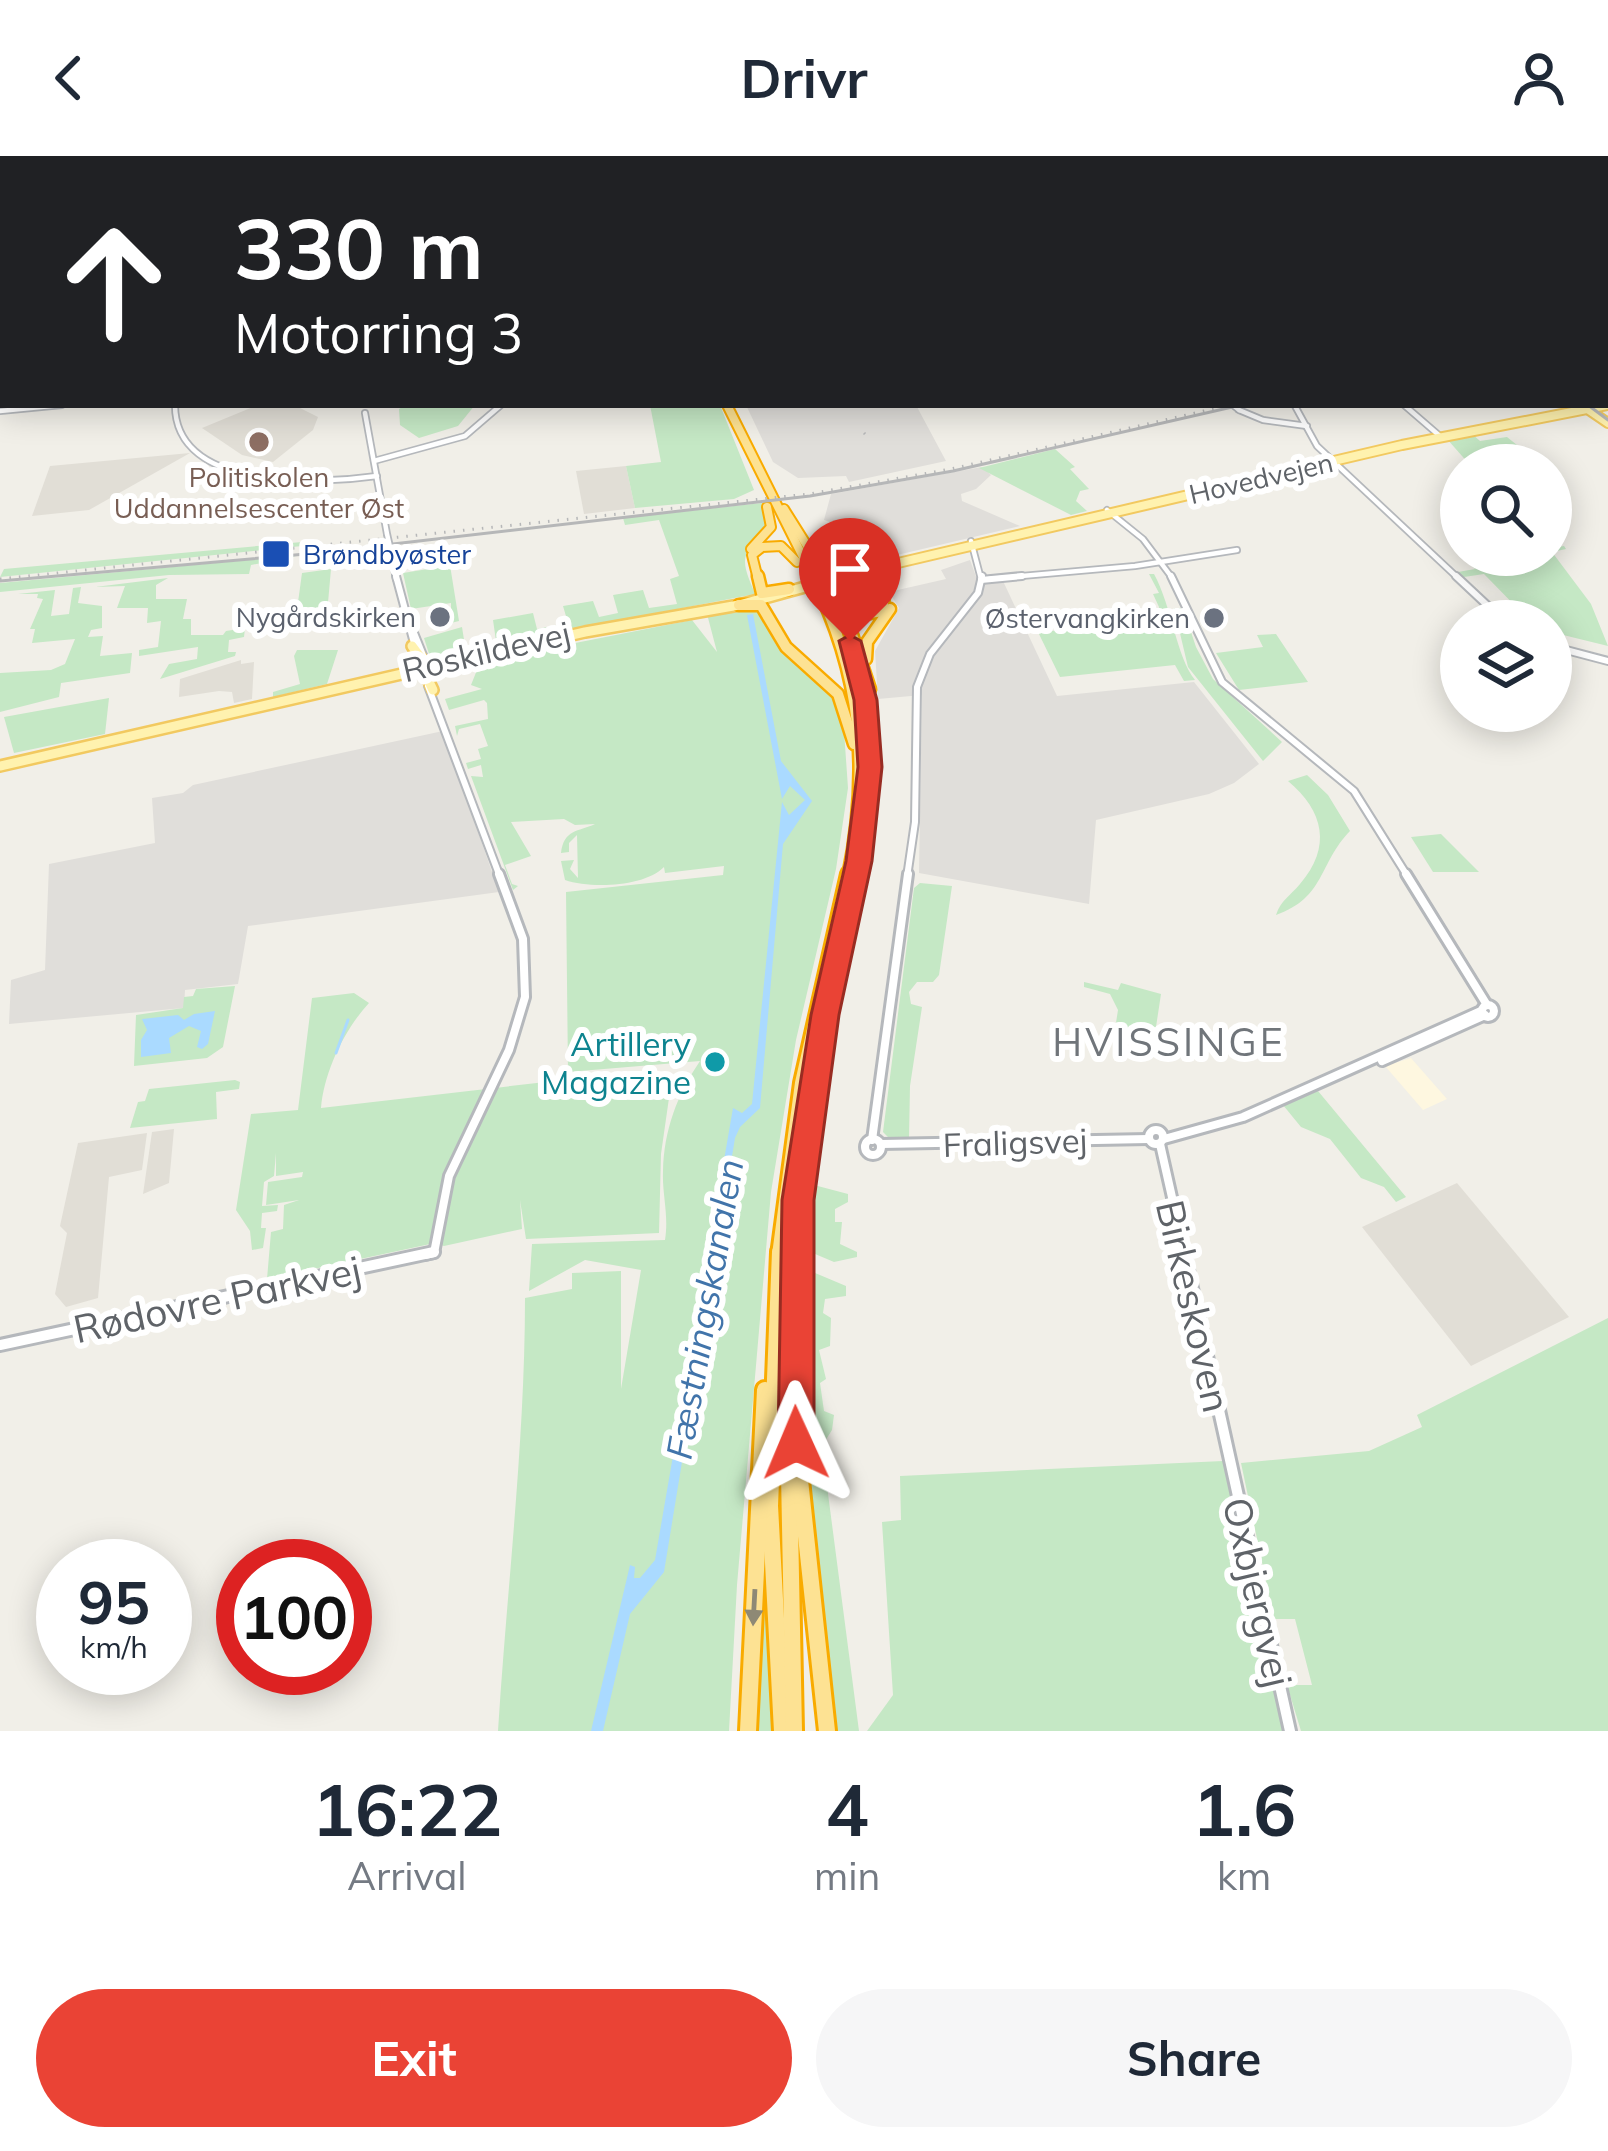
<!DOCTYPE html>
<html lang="en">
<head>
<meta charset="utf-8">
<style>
  body { margin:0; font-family:Mulish,sans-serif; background:#f6f6f7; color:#1f2937; height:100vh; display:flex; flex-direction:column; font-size:45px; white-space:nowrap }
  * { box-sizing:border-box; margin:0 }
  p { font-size:39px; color:#747a83 }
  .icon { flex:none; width:66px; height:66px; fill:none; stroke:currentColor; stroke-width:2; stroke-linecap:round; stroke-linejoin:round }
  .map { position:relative; height:1575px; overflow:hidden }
  .panel { display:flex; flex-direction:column; background:#fff; flex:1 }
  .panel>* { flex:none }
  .top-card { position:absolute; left:0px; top:0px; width:1608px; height:252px; box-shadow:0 6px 30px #0003; background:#202124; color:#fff; overflow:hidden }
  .fabs { position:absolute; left:1440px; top:288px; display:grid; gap:24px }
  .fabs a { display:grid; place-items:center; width:132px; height:132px; border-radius:50%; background:#fff; box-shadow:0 6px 30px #0003; font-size:60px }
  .speed { position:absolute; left:36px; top:1383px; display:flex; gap:24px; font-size:60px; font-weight:700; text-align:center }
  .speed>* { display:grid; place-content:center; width:156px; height:156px; border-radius:50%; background:#fff; box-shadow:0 6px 30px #0003; line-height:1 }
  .speed small { font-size:30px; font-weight:400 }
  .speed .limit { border:18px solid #d22; background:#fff; color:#111 }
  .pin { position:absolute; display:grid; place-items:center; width:102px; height:102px; color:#fff; margin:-123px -51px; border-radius:50% 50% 50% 0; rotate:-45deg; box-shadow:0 0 12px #0007 }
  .pin .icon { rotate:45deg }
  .me { position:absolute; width:132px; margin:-66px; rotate:359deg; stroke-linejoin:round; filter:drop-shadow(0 0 9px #0008) }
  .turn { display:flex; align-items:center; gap:42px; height:252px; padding:0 36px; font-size:54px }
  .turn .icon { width:156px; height:156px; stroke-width:2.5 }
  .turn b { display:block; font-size:84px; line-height:102px }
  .eta { display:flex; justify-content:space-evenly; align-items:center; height:204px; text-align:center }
  .eta b { font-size:72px; font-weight:700; line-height:84px }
  .button { display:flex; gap:24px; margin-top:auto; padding:24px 36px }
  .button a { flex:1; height:138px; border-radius:72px; background:#ea4335; color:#fff; font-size:48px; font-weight:700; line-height:138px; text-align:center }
  .button a+a { background:#f6f6f7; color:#1f2937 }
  header { display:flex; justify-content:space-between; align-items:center; height:156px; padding:0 36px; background:#fff; font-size:54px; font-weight:700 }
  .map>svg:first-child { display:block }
</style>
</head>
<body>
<header><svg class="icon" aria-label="back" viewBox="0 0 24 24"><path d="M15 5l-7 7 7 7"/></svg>Drivr<svg class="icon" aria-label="person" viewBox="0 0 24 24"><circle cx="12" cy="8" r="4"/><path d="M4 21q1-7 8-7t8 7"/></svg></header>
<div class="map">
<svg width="1608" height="1575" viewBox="0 0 1608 1575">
  <rect width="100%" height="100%" fill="#f1efe8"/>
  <path fill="#fef7e0" d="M 1411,902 L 1447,943 L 1423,954 L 1385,910 Z"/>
  <g fill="#e0deda">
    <path d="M 746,249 L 916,249 L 946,305 L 849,326 L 846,320 L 798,322 L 773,306 Z"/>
    <path d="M 982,311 L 991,319 L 976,333 L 961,338 L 962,345 L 1020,370 L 880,403 L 856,375 L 824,364 L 831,338 Z"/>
    <path d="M 970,404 L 978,426 L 1003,425 L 1057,540 L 1194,526 L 1259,608 L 1234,627 L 1209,638 L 1096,664 L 1089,748 L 919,717 L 922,539 L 878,543 L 875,495 L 899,452 L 889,436 L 946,423 L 941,414 Z"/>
    <path d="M 443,575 L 499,736 L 248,770 L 238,828 L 185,834 L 184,852 L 9,868 L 11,824 L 45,814 L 49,708 L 155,687 L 152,642 L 183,637 L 193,629 Z"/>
  </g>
  <g fill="#e1ded6">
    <path d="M 258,249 L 294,249 L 318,261 L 313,274 L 273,306 L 242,299 L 202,272 Z"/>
    <path d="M 190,297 L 89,354 L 32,360 L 50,310 Z"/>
    <path d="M 626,310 L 635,352 L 584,358 L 576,315 Z"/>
    <path d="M 241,504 L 241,508 L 254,506 L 252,543 L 234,547 L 232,536 L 219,535 L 179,541 L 180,523 Z"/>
    <path d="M 174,973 L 169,1027 L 143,1038 L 152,976 Z"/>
    <path d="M 147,977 L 142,1014 L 109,1021 L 98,1142 L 66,1151 L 55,1138 L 67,1077 L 60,1070 L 78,987 Z"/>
    <path d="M 1457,1027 L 1569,1161 L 1471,1210 L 1362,1071 Z"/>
  </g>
  <g fill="#c5e8c5">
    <path d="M 406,249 L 475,249 L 458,270 L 419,282 L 400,269 L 399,253 Z"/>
    <path d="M 650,249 L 720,249 L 754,334 L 734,343 L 635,352 L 626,310 L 661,306 Z"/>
    <path d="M 1471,277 L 1480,285 L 1507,281 L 1542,309 L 1470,309 L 1447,283 Z"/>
    <path d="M 1055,293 L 1075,311 L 1070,313 L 1089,333 L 1080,335 L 1076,345 L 1087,355 L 1071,359 L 979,312 Z"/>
    <path d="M 762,347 C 777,386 754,372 746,399 C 742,411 751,427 755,438 L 430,501 L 424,482 L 462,471 L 465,490 L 496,485 L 493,464 L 533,457 L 537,473 L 568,467 L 563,450 L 593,445 L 599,461 L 618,457 L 613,439 L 643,434 L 649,452 L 677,448 L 670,423 L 679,420 L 659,364 L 625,369 L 623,362 Z"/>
    <path d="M 302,386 L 302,390 L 0,421 L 4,413 Z"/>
    <path d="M 1564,390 L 1566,393 L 1552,396 L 1591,448 L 1608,490 L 1551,476 L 1551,465 L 1530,465 L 1484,418 L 1464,421 L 1458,416 L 1475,413 L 1466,404 L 1478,399 L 1551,399 L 1551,392 Z"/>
    <path d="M 301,399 L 251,409 L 249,418 L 169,419 L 0,436 L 0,427 Z"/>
    <path d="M 449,403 L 459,465 L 451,467 L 451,447 L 411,453 L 403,417 L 434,412 Z"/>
    <path d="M 331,413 L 327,458 L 296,461 L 302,417 Z"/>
    <path d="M 1149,418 L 1154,418 C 1172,451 1176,500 1195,524 L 1184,525 L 1175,509 L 1060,521 L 1038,476 L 1158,466 L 1159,451 L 1153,438 L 1159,437 Z"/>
    <path d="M 168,422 L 156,429 L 156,443 L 187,443 L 183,463 L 191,463 L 191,479 L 223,479 L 226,475 L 245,472 L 244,481 L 229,484 L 228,496 L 236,496 L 235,500 L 160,523 L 169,508 L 197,503 L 198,491 L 139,500 L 139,494 L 158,491 L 161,465 L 147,467 L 148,452 L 117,452 L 125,430 L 95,431 Z"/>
    <path d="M 81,431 L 78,447 L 102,450 L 102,472 L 91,474 L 88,481 L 103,480 L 100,500 L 132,497 L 130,517 L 61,527 L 59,541 L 0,556 L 0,517 L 51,514 L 65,508 L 75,483 L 32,487 L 35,473 L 30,473 L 43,443 L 37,442 L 38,438 L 18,438 L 55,434 L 51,460 L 69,458 L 73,432 Z"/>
    <path d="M 759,449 L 780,490 L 842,546 L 848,632 L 836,713 L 796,884 L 771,1036 L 737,1429 L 729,1575 L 498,1575 C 507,1431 525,1286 525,1142 L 572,1133 L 572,1117 L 621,1115 L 621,1233 L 641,1114 L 585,1104 L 529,1135 L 532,1088 L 665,1084 C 669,1059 662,1039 663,1015 C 664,974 677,939 700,905 L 568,916 L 566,736 L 723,719 L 724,710 L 665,717 L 664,711 C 644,731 591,733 565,724 L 561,705 L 574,704 L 570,713 L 578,722 L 577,679 L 569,687 L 569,696 L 561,697 C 564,673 578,676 595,668 L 575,669 L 564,663 L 511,666 L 531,700 L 505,709 L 512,728 L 518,730 L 513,734 L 471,620 L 483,621 L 481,609 L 468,613 L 466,607 L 481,603 L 478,593 L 488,590 L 480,568 L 459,573 L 457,580 L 455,570 L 488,563 L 487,547 L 484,544 L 449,554 L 445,543 L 482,533 L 471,529 L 479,509 L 456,512 L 459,510 L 692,464 L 717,496 L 707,458 Z"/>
    <path d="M 1174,452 L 1183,452 L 1196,491 L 1213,523 L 1282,586 L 1263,605 L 1188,511 Z"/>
    <path d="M 1276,478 L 1308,526 L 1239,534 L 1216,497 L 1263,491 L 1257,479 Z"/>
    <path d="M 297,494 L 338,494 L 327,528 L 273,541 L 273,536 L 300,528 L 294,500 Z"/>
    <path d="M 109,542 L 105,578 L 14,597 L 4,561 Z"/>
    <path d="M 1307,619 L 1328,639 L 1350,675 C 1318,708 1326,741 1276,759 C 1281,744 1290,740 1300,728 C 1332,691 1324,655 1288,625 Z"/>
    <path d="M 1441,678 L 1479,716 L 1433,716 L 1411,681 Z"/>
    <path d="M 920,727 L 952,730 L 939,819 L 933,826 L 917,826 L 909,836 L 911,848 L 922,851 L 910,930 L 909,982 L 889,982 L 883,976 L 914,732 Z"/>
    <path d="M 1084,826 L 1118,834 L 1121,827 L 1161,838 L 1156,871 L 1133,878 L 1115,873 L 1118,854 L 1110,838 L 1084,831 Z"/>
    <path d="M 235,830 L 223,891 L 207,902 L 134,910 L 136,859 L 183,852 L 184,841 L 193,840 L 196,833 Z"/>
    <path d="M 354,837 L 369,847 C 344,874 324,916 321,952 L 563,924 L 565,928 L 672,921 L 661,998 L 659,1077 L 526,1083 L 520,1044 L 522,1073 L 444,1090 L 435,1087 L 267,1123 L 271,1076 L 283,1073 L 284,1049 L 299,1044 L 266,1049 L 268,1026 L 302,1021 L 303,1016 L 276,1020 L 276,997 L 274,1020 L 264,1026 L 262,1050 L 278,1049 L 277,1055 L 262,1057 L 261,1072 L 266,1072 L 263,1092 L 252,1094 L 250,1075 L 236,1054 L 251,958 L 298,954 L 312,842 Z"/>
    <path d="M 235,924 L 240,926 L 239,933 L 216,936 L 217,963 L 130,972 L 138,946 L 145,945 L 149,933 Z"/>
    <path d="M 1318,935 L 1406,1041 L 1396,1046 L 1384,1031 L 1361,1022 L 1330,983 L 1301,971 L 1283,949 Z"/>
    <path d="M 814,1029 L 848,1038 L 848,1046 L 835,1053 L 835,1066 L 842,1066 L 840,1088 L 857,1096 L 857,1101 L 834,1106 L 808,1095 Z"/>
    <path d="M 808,1114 L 846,1130 L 846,1140 L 825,1143 L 823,1157 L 831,1162 L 830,1190 L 819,1194 L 826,1223 L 820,1227 L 824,1255 L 834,1259 L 832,1274 L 815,1301 L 827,1330 L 859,1575 L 833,1575 L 807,1345 L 812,1344 L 802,1214 Z"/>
    <path d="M 1608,1162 L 1608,1575 L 1301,1575 L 1287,1529 L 1312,1529 L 1295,1463 L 1274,1463 L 1241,1307 L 1369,1295 L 1422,1271 L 1417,1259 Z"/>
    <path d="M 1223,1305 L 1284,1575 L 867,1575 L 893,1539 L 882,1366 L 901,1364 L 900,1320 Z"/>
    <path d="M 766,1392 L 774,1575 L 755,1575 L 762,1393 Z"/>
  </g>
  <g fill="#aadaff">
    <path d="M 753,458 L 781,605 L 812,645 L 783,688 L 760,952 L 740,971 L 735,982 L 664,1416 L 630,1458 L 603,1575 L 591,1575 L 630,1409 L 635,1411 L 634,1422 L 640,1422 L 655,1404 L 733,952 L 742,957 L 752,948 L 782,646 L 789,659 L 805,644 L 790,630 L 782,643 L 747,459 Z"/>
    <path d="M 215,855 L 208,888 L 202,893 L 197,891 L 201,875 L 189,870 L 169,882 L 171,897 L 141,901 L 141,884 L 147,874 L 142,863 L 178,859 L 184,864 L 194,858 Z"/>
  </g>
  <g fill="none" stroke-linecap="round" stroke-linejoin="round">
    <path stroke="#aadaff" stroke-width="3" d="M 336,897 L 348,864"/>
    <g stroke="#b5b8bc" stroke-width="8">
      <g id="minor-far3">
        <path d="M 790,0 L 794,3"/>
        <path d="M 893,0 L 897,3"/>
        <path d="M 1596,0 L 1608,3"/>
        <path d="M 1469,3 L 1479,0"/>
        <path d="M 175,249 C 175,336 320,328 377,320"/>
        <path d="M 1404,249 L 1441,281"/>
        <path d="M 1295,250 L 1317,290 L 1459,423"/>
        <path d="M 1239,254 L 1263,264 L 1307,270"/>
        <path d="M 0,255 L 62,249"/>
        <path d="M 365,257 L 387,378"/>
        <path d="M 374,305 L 465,280 L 501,249"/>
        <path d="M 1107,354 L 1143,383 L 1173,423"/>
        <path d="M 971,385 L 981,423"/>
        <path d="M 390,391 L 396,423"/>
        <path d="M 989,423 L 1135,410 L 1237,394"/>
      </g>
    </g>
    <g stroke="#b5b8bc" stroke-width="10">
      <g id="minor-far2">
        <path d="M 396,420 L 422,517"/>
        <path d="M 1171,420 L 1222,526 L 1354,635 L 1408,721"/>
        <path d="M 1456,420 L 1504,465"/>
        <path d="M 981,424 L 1022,420"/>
        <path d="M 406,457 L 425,504"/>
        <path d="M 1551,490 L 1608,505"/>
        <path d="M 428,530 L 500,721"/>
        <path d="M 907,721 L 915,666 L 917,531 L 930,498 L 978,437 L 982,420"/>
      </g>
    </g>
    <g stroke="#b5b8bc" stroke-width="14">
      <g id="minor-far1">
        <path d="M 1406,718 L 1487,849"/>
        <circle cx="1488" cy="855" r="6"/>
        <path d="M 1382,905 L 1485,859"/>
        <circle cx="1156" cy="981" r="7"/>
        <path d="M 1164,983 L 1243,961 L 1481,855"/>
        <circle cx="873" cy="991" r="8"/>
        <path d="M 872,984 L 908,718"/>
        <path d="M 881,988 L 1149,983"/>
        <path d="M 1160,988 L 1185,1099"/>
        <path d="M 425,1099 L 434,1097 L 449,1020 L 509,894 L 525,841 L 523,783 L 499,718"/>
      </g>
    </g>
    <g stroke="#b5b8bc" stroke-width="16">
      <g id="minor">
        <path d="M 1184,1096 L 1290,1575"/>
        <path d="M 0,1189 L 434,1096"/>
      </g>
    </g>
    <g stroke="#f2c960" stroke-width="9">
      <path id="major-far2" d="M 1059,0 L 1065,3"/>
    </g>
    <g stroke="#f2c960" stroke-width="12">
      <g id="major-far1">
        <path d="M 1586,252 L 1608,267"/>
        <path d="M 834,422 L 1402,289 L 1608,249"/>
      </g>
    </g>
    <g stroke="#f2c960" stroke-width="14">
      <g id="major">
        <path d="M 834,422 L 841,420"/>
        <path d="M 412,490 L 429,513"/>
        <path d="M 422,511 L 433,534"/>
        <path d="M 0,610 L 585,476 L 739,449 L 805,431"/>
      </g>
    </g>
    <g stroke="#f9ab00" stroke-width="9">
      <g id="highway-far4">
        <path d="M 614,0 L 621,3"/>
        <path d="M 491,3 L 504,0"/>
        <path d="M 509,3 L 523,0"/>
      </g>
    </g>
    <g stroke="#f9ab00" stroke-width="12">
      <g id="highway-far3">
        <path d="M 727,249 L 814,423"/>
        <path d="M 784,353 L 828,423"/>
        <path d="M 751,393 L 771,371 L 767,351"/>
        <path d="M 816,395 L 820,380 C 845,374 863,383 871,408"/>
        <path d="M 758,423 L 752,399 L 762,391 L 781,390 L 797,406"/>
        <path d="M 872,423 L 865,414 L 889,404"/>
      </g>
    </g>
    <g stroke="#f9ab00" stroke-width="15">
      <g id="highway-far2">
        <path d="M 758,420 L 762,437 L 789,433"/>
        <path d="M 812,420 C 862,518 870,614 848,721"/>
        <path d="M 826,420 L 840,442 L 870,533"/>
        <path d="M 844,448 L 858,459 L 882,455 L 884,440 L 870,420"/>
        <path d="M 739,449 L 761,449 L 786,491 L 838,538 L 854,588"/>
        <path d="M 866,503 L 867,486 L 890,453"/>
        <path d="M 854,721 C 867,654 871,596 862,528"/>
      </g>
    </g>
    <g stroke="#f9ab00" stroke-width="20">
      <g id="highway-far1">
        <path d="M 779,1099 L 802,927 L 849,718"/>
        <path d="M 793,1099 L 806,977 L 855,718"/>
      </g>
    </g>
    <g stroke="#f9ab00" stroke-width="22">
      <g id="highway">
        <path d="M 780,1096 L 770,1350 L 782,1575"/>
        <path d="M 793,1096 L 786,1164 L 794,1575"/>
        <path d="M 796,1146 L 796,1287 L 827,1575"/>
        <path d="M 748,1575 L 765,1234"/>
      </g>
    </g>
    <use href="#minor-far3" stroke="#fff" stroke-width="4.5"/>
    <use href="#minor-far2" stroke="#fff" stroke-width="6"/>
    <use href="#minor-far1" stroke="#fff" stroke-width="8"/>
    <use href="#minor" stroke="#fff" stroke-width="10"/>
    <use href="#major-far2" stroke="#fff2af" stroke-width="6"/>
    <use href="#major-far1" stroke="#fff2af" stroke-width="8"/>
    <use href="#major" stroke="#fff2af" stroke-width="9"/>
    <use href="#highway-far4" stroke="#fde293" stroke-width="6"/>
    <use href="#highway-far3" stroke="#fde293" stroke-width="8"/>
    <use href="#highway-far2" stroke="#fde293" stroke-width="10"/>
    <use href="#highway-far1" stroke="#fde293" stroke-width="14"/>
    <use href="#highway" stroke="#fde293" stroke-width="16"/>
    <g stroke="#b6b7b8" stroke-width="3">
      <path d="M 1062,0 L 1068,3"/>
      <path d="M 1588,249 L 1608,264"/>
      <path d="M 0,425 L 306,398 L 810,340 L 953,315 L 1241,249"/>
    </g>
    <g stroke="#b6b7b8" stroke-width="3" stroke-dasharray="1.5 8" stroke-linecap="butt">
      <path d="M 450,3 L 457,0"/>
      <path d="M 864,277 L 869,282"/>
      <path d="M 0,423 L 809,338 L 951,313 L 1230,249"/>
    </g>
    <g stroke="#b5b8bc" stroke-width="8" stroke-linecap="butt">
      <g id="minor-bridge">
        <path d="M 1233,249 L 1239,254"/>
        <path d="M 387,378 L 390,391"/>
      </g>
    </g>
    <g stroke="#f2c960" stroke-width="14" stroke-linecap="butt">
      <path id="major-bridge" d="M 805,431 L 834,422"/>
    </g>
    <use href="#minor-bridge" stroke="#fff" stroke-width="4.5"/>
    <use href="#major-bridge" stroke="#fff2af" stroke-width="9"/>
  </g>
  <defs><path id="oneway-solid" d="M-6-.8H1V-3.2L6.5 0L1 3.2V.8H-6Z" transform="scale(3)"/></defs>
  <use fill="#8e8975" href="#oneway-solid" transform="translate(754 1451) rotate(93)"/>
  <path fill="#ea4335" stroke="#982c22" stroke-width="3" d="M 850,479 L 861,485 L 877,544 L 882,611 L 872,705 L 839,859 L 814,1044 L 814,1287 L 809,1300 L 796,1305 L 783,1300 L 778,1287 L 782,1044 L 811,859 L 846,705 L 858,611 L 854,544 L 839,485 Z"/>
  <circle fill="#8d6e63" stroke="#fff" stroke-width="4.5" cx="259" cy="286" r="12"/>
  <rect fill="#1a4fb4" stroke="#fff" stroke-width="4.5" x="261" y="383" width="30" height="30" rx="6"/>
  <g fill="#6b7280" stroke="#fff" stroke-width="4.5">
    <circle cx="440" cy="461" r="12"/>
    <circle cx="1214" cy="462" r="12"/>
  </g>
  <circle fill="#0f9aa8" stroke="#fff" stroke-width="4.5" cx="715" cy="906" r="12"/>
  <g text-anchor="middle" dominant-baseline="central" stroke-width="12" stroke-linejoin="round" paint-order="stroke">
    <g font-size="27" fill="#785e54" stroke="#fff">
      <text x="259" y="321">Politiskolen<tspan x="259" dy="31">Uddannelsescenter Øst</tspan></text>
    </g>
    <g font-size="27" fill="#5f6368" stroke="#fff">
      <text transform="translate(1261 322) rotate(-13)">Hovedvejen</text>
    </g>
    <g font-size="27" fill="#164399" stroke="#fff" text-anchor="start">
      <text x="303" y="398">Brøndbyøster</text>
    </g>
    <g font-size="27" fill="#5b616d" stroke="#fff" text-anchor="end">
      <text x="416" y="461">Nygårdskirken</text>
      <text x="1190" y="462">Østervangkirken</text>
    </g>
    <g font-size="33" fill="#5f6368" stroke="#fff">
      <text transform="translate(486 495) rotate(-13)">Roskildevej</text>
      <text transform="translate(1015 986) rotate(-2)">Fraligsvej</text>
    </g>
    <g font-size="33" fill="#0d838f" stroke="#fff" text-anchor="end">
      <text x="691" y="887">Artillery<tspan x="691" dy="38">Magazine</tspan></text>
    </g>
    <g font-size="36" font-style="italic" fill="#4174aa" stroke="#fff">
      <text transform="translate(704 1153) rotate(-80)">Fæstningskanalen</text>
    </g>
    <g font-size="39" letter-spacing="3" fill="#70757a" stroke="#fff">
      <text x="1169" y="885">HVISSINGE</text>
    </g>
    <g font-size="39" fill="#5f6368" stroke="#fff">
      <text transform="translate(217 1143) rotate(-12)">Rødovre Parkvej</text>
      <text transform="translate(1194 1150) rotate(77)">Birkeskoven</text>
      <text transform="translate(1258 1436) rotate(77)">Oxbjergvej</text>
    </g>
  </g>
</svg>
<div class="fabs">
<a><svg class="icon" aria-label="search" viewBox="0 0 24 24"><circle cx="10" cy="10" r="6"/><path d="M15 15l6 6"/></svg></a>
<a><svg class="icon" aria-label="layers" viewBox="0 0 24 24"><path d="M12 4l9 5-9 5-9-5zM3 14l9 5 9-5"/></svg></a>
</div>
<div class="speed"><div>95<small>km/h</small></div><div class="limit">100</div></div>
<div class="pin" style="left:850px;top:485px;background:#d93025"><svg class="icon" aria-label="arrive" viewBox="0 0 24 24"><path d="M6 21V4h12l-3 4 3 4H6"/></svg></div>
<svg class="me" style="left:796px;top:1287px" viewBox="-20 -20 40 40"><path d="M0-17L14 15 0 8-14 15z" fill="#ea4335" stroke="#fff" stroke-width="4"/></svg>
<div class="top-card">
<div class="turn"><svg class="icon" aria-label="ahead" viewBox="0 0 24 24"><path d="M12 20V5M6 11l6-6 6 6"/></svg><div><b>330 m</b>Motorring 3</div></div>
</div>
</div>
<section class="panel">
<div class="eta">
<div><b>16:22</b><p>Arrival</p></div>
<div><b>4</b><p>min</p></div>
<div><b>1.6</b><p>km</p></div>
</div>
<div class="button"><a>Exit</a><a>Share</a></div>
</section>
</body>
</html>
